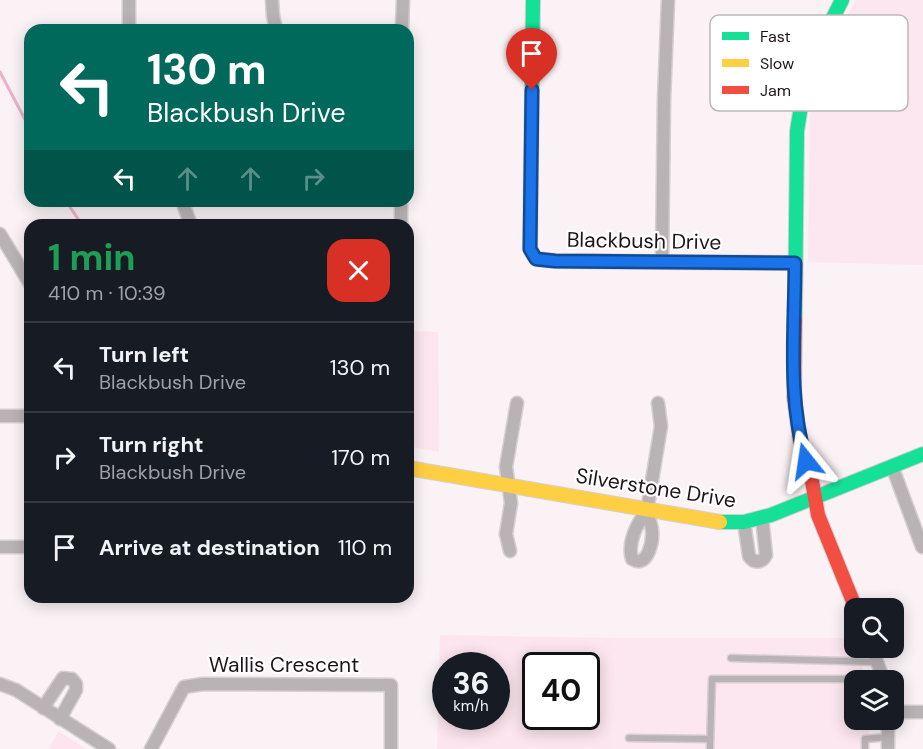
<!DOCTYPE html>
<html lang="en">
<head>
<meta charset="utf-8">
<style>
  body { margin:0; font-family:"DM Sans",sans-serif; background:#242831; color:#f1f3f6; height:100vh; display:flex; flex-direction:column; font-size:22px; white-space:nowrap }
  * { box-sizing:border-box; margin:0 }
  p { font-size:20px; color:#9ea1a6 }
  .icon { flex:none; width:33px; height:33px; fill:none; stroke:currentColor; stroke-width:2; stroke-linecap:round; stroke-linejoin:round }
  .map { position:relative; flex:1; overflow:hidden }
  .panel { position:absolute; left:24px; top:219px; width:390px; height:384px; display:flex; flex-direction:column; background:#171b24; border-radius:18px; box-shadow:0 3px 15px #0003 }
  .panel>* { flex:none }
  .top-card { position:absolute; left:24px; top:24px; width:390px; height:183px; border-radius:18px; box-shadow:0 3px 15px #0003; background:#00695c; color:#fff; overflow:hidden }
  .fabs { position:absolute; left:844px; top:598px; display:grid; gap:12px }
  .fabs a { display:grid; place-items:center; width:60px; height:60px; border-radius:12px; background:#171b24; box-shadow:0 3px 15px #0003; font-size:30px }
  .speed { position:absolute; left:432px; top:652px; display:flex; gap:12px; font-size:30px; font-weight:700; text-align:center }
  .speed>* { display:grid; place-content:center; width:78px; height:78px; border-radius:50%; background:#171b24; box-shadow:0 3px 15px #0003; line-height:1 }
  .speed small { font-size:15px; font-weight:400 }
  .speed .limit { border:3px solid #111; border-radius:9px; background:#fff; color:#111 }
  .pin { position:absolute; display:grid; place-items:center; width:51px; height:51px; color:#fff; margin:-62px -26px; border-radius:50% 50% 50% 0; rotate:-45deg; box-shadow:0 0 6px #0007 }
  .pin .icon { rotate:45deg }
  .me { position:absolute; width:66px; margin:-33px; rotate:345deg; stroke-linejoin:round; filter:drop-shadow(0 0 4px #0008) }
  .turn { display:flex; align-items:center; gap:21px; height:126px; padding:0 24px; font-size:27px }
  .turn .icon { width:78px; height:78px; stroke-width:2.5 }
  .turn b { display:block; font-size:42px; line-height:51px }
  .lanes { display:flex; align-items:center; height:57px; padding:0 24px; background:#0003; justify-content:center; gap:30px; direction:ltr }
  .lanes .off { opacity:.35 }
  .round { display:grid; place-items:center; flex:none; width:63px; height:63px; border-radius:18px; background:#242831 }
  .head { display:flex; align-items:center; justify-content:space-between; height:102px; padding:0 24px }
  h1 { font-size:36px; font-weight:700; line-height:45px; color:#1e9e55 }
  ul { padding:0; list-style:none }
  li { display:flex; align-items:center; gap:18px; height:90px; padding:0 24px; border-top:2px solid #363941 }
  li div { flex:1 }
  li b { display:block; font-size:22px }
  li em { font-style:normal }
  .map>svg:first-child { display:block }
</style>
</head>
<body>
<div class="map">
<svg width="923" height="749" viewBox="0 0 923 749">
  <rect width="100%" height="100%" fill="#faf2f5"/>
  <g fill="#fce6ef">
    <path d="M 856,0 L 923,0 L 923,265 L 808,262 L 810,117 L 820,69 Z"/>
    <path d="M 615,638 L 852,638 L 867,681 L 855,681 L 855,720 L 869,720 L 869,749 L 612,749 Z"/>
  </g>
  <g fill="#fce5ee" fill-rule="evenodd">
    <path d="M 408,331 L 438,332 L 439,452 L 408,446 Z"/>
    <path d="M 440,635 L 615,638 L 612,749 L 437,749 ZM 446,666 L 496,666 L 496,717 L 446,717 ZM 536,666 L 586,666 L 586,717 L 536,717 Z"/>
    <path d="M 58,731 L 86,749 L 49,749 Z"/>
  </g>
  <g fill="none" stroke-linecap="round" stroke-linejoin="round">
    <g stroke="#eeb0cc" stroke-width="3">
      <path d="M 0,72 L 30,129"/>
      <path d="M 66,201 L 82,225"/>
    </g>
    <g stroke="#d6cfd2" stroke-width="9">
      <g id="lane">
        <path d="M 731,658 L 877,662"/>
        <path d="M 629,738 L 710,739"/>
        <path d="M 710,749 L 712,679 L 884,679"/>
        <path d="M 865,749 L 865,739 L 888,737"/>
      </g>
    </g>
    <g stroke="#d6cfd2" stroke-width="15">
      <g id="street">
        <path d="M 129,0 L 129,30"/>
        <path d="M 272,0 L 273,15 L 276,30"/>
        <path d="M 402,30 L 403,0"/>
        <path d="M 182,201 L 191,225"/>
        <path d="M 401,225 L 401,201"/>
        <path d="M 0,234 L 30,284"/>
        <path d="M 662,262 L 664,100 L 668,0"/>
        <path d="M 0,416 L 30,416"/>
        <path d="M 892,466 L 922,547"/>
        <path d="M 647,511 C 648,517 651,523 652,530 C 653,541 648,569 632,559 C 627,543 637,523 647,511 Z"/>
        <path d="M 647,511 L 661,426 L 658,403"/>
        <path d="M 744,522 L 749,556 C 754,564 762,563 766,555 L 762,518"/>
        <path d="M 0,547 L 30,547"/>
        <path d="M 510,551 L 506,534 L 511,503 L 506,467 L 517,403"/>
        <path d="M 872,648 L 884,681"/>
        <path d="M 0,684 L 16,690 L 109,749"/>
        <path d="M 43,708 L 63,678 L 72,679 L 76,684 L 76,690 L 60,719"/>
        <path d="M 894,712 L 923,712"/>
        <path d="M 151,749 L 184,687 L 203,684 L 391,685 L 391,749"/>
        <path d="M 888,749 L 888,720"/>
      </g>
    </g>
    <g stroke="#d6cfd2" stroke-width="16">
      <g id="fast">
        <path d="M 533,0 L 530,249 L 536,259 L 555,261 L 656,262"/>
        <path d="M 795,319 L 797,131 L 805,81 L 811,61 L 842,0"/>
        <path d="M 720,522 L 744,522 L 771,515 L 923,454"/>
      </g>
    </g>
    <g stroke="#d6cfd2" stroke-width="16">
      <g id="slow">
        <path d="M 656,262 L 795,263"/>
        <path d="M 408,468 L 720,522"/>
      </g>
    </g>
    <g stroke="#d6cfd2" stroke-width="16">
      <path id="jam" d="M 795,319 L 794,397 L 800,440 L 812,481 L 818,515 L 856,609"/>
    </g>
    <use href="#lane" stroke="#b9b3b5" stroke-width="6"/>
    <use href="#street" stroke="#b9b3b5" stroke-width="12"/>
    <use href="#fast" stroke="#16e098" stroke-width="14"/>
    <use href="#slow" stroke="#ffcf43" stroke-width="14"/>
    <use href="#jam" stroke="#f24e42" stroke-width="14"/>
  </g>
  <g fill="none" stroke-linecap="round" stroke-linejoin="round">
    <g stroke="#114b97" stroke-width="15">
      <path id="route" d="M 532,90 L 530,249 L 536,259 L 555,261 L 795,263 C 795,329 787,397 806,461"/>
    </g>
    <use href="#route" stroke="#1a73e8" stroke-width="10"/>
  </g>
  <g text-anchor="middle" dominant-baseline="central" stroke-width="4.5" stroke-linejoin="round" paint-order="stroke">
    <g font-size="21" fill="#1e1318" stroke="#fff">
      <text transform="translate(644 241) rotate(1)">Blackbush Drive</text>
      <text transform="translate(656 488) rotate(9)">Silverstone Drive</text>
      <text x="284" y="665">Wallis Crescent</text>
    </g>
  </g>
  <rect x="710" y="15" width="198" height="96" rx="9" fill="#fff" stroke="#bcb8ba" stroke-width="1.5"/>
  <rect x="722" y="32" width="27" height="8" fill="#16e098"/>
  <rect x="722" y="59" width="27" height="8" fill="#ffcf43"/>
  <rect x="722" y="86" width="27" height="8" fill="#f24e42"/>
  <g font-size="16" fill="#1e1318">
    <text x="760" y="42">Fast</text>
    <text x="760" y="69">Slow</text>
    <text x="760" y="96">Jam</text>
  </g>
</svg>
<div class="fabs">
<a><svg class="icon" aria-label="search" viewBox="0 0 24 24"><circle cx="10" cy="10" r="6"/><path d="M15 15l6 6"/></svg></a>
<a><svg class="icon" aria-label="layers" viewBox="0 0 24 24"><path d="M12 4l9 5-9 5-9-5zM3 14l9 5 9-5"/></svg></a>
</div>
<div class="speed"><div>36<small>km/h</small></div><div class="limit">40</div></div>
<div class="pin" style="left:532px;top:90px;background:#d93025"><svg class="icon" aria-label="arrive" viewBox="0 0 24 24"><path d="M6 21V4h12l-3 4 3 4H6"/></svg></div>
<svg class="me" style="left:806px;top:461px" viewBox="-20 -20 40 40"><path d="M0-17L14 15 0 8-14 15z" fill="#1a73e8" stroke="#fff" stroke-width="4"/></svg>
<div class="top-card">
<div class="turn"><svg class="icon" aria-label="left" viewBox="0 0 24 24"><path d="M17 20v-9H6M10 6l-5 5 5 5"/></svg><div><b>130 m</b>Blackbush Drive</div></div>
<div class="lanes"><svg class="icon" aria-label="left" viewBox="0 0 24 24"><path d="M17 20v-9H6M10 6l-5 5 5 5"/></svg><svg class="icon off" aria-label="ahead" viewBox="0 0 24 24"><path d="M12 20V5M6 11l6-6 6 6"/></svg><svg class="icon off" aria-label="ahead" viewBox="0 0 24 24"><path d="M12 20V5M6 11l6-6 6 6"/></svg><svg class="icon off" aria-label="right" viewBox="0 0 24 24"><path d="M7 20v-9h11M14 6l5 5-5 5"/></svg></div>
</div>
<section class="panel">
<div class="head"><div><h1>1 min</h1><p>410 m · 10:39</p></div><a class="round" style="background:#d93025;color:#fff"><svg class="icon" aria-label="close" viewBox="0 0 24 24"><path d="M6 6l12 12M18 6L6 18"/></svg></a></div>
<ul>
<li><svg class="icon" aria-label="left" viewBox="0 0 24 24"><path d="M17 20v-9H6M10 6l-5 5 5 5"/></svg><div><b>Turn left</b><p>Blackbush Drive</p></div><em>130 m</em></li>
<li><svg class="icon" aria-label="right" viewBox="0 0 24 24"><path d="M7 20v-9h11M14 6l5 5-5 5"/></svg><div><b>Turn right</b><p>Blackbush Drive</p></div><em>170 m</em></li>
<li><svg class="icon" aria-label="arrive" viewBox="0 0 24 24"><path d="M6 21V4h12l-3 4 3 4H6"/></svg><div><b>Arrive at destination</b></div><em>110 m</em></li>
</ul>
</section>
</div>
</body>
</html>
